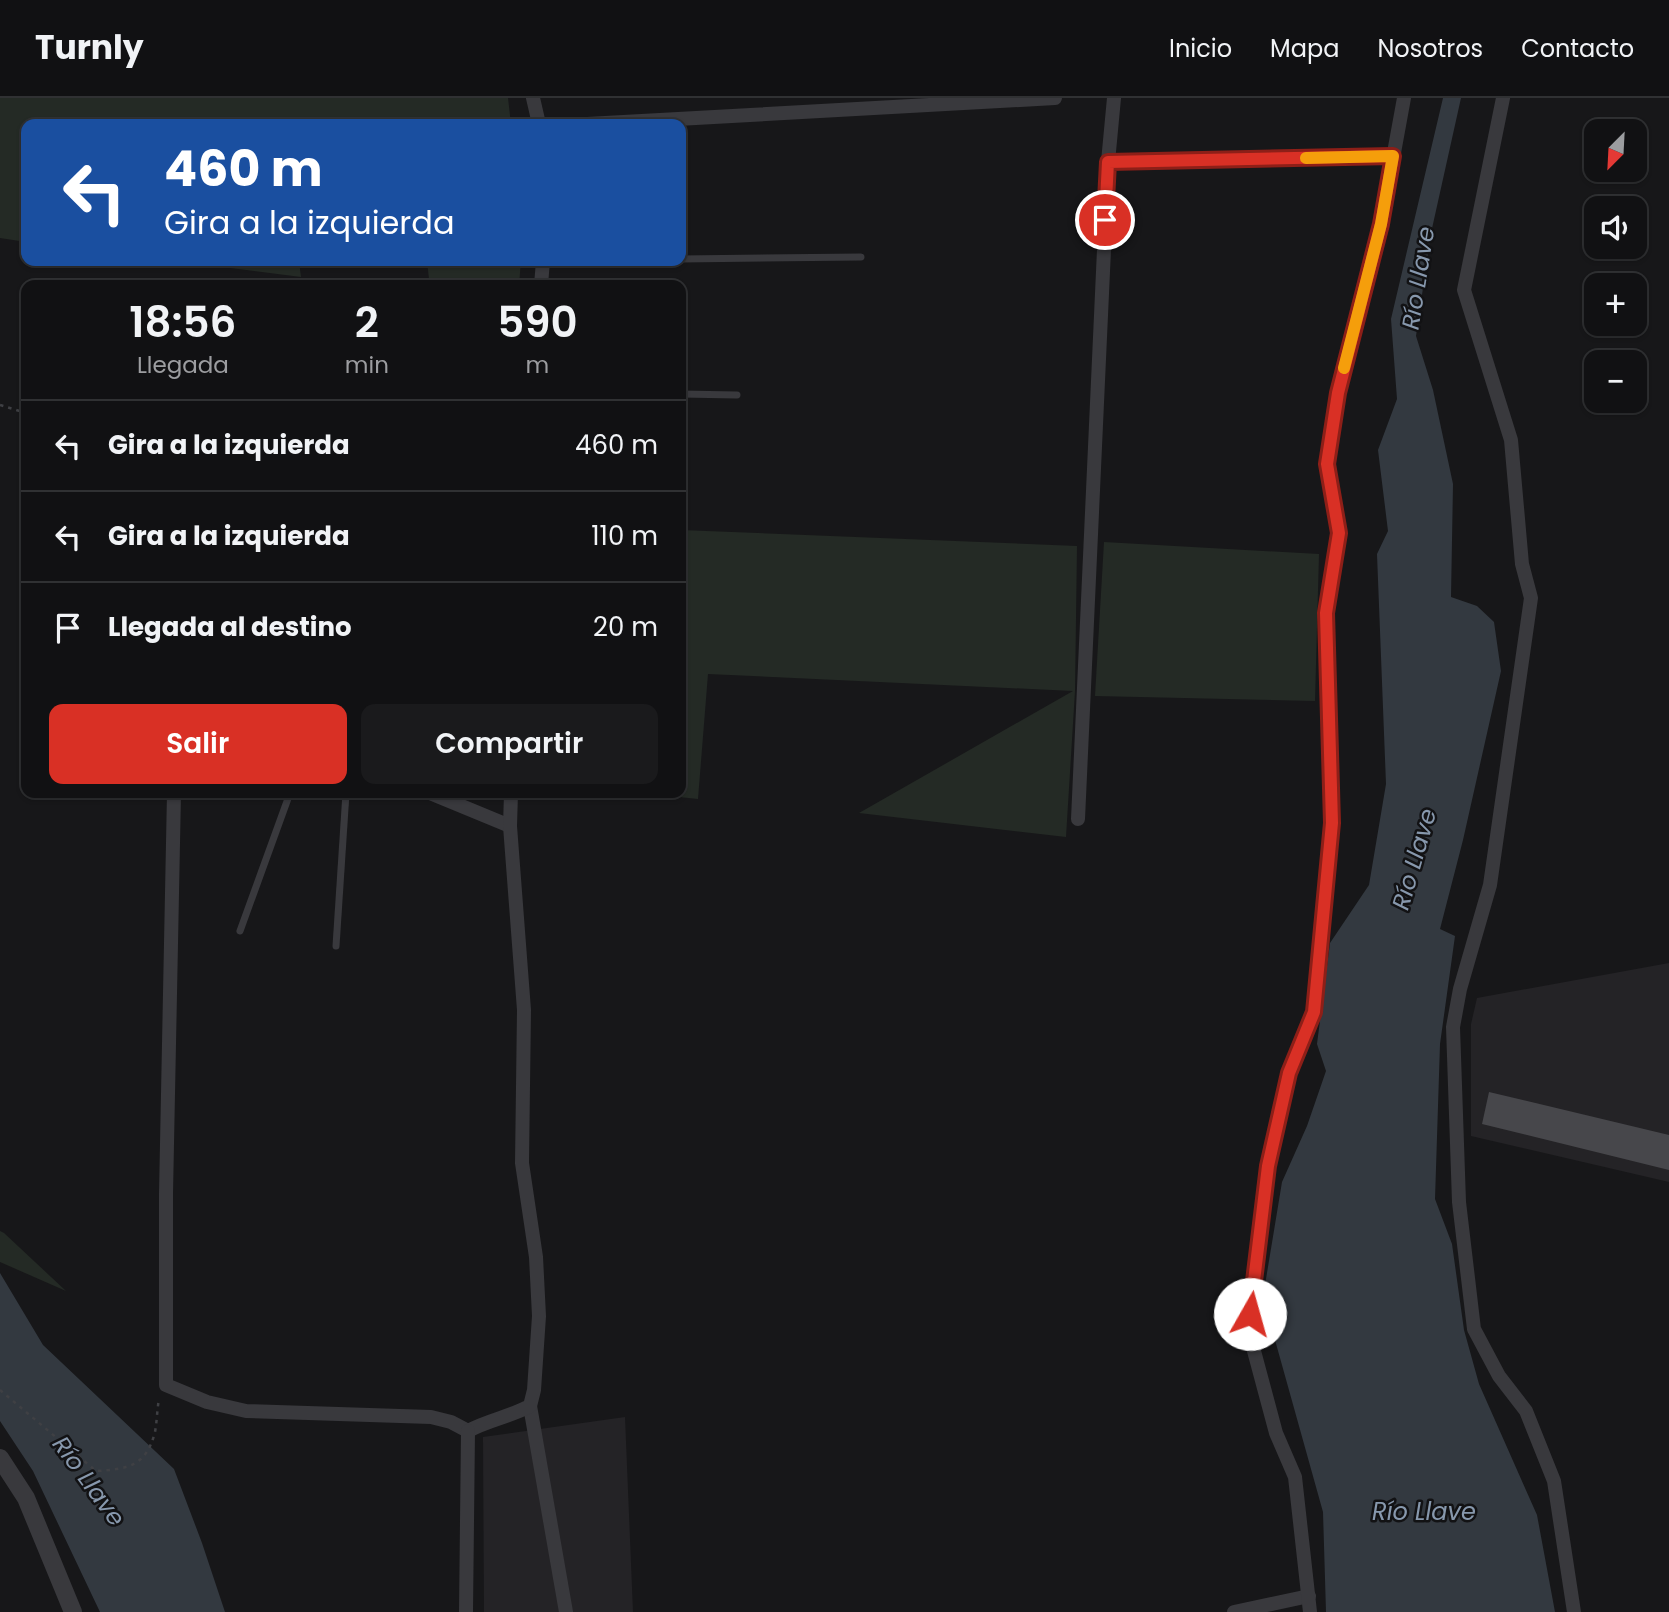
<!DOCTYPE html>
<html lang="es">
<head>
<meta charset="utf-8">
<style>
  body { margin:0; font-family:Poppins,sans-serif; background:#1a1a1c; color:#f1f3f6; height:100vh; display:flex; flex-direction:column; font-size:26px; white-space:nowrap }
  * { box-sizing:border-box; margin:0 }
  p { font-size:23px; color:#9c9da0 }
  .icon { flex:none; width:38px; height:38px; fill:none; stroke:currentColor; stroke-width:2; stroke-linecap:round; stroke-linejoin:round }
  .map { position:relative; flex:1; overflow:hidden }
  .drawer { position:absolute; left:21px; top:182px; width:665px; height:518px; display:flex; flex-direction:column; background:#111113; border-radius:14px; box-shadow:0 2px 5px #0004,0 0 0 2px #303133 }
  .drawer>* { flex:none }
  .banner { position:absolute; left:21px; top:21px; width:665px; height:147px; border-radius:14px; box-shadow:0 2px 5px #0004,0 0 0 2px #303133; background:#1a4fa0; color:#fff; overflow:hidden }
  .needle { width:46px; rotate:204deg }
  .tools { position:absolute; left:1584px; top:21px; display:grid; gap:14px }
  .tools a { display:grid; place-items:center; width:63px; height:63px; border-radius:14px; background:#111113; box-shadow:0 2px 5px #0004,0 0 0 2px #303133; font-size:35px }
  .pin { position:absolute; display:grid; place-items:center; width:60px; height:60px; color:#fff; margin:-30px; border:4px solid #fff; border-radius:50%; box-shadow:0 2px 7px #0007 }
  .me { position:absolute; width:77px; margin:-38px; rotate:7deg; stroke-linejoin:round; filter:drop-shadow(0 0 5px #0008) }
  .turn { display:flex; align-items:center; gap:24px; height:147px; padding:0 28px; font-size:32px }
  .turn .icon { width:91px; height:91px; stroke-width:2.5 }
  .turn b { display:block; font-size:49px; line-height:60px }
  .eta { display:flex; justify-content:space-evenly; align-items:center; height:119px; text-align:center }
  .eta b { font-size:42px; font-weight:600; line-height:49px }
  .primary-button { display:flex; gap:14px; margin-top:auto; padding:14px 28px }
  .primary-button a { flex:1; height:80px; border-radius:14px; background:#d93025; color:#fff; font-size:28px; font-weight:600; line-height:80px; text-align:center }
  .primary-button a+a { background:#1a1a1c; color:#f1f3f6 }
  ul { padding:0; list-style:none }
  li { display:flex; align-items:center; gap:21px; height:91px; padding:0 28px; border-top:2px solid #303133 }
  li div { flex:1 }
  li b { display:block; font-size:26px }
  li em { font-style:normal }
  header { display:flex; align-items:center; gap:42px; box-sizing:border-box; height:98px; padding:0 35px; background:#111113; border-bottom:2px solid #303133 }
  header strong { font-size:33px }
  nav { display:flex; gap:38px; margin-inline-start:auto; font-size:24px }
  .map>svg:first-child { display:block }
</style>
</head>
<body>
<header>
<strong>Turnly</strong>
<nav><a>Inicio</a><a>Mapa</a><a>Nosotros</a><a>Contacto</a></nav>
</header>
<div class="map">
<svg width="1669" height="1514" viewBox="0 0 1669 1514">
  <rect width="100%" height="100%" fill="#171719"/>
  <g fill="#242326">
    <path d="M 1669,865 L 1669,1084 L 1471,1038 L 1471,926 L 1477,900 Z"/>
    <path d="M 625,1319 L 633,1514 L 484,1514 L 483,1339 Z"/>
  </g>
  <g fill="#242a25">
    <path d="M 0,0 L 508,0 L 511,26 L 26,26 L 26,144 L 0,140 Z"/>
    <path d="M 175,163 L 299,163 L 301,179 Z"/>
    <path d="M 427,163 L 521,163 L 519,187 L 481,187 L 429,181 Z"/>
    <path d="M 681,432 L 1077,448 L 1075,593 L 1066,739 L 859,715 L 1073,593 L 708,576 L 698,701 L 641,695 L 681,695 Z"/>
    <path d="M 1104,444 L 1319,456 L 1315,603 L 1095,598 Z"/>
    <path d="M 0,1133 L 4,1135 L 66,1193 L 0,1164 Z"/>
  </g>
  <g fill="#333940">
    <path d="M 1443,0 L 1461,0 L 1431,135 L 1416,238 L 1433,292 L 1453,386 L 1451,499 L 1477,508 L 1494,524 L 1501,573 L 1463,742 L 1440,831 L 1455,838 L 1440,946 L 1435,1101 L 1452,1146 L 1464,1232 L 1479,1286 L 1537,1417 L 1555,1514 L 1326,1514 L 1323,1414 L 1275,1242 L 1265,1187 L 1282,1084 L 1307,1028 L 1326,973 L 1317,946 L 1330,845 L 1369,787 L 1386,686 L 1377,456 L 1388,433 L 1378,352 L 1397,301 L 1391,221 Z"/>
    <path d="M 0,1175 L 43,1247 L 174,1371 L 202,1445 L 225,1514 L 100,1514 L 33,1373 L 0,1323 Z"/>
  </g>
  <path fill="#47474b" d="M 1489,994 L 1669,1037 L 1669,1072 L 1482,1026 Z"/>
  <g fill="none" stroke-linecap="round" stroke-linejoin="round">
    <g stroke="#3f4044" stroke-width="2.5" stroke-dasharray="3.5 5" stroke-linecap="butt">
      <path d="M 0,307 L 26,315"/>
      <path d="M 0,1292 L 96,1373 C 127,1371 146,1369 155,1334 C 157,1323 157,1312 159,1301"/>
    </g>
    <g stroke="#39393d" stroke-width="7">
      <path d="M 1108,64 L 1393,58"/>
      <path d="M 681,161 L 861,159"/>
      <path d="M 681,296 L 737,297"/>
      <path d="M 240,833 L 290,695"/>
      <path d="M 336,848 L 346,695"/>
    </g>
    <g stroke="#39393d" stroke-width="14">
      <path d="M 533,0 L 539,26"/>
      <path d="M 1503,0 L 1464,192 L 1511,342 L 1522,466 L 1531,500 L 1490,787 L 1460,891 L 1453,929 L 1459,1104 L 1474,1231 L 1499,1278 L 1526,1313 L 1554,1383 L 1574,1514"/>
      <path d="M 587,26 L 1055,0"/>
      <path d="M 541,187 L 543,163"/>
      <path d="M 174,695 L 166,1096 L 166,1287 L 207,1304 L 246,1313 L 431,1319 L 451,1324 L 468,1333"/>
      <path d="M 430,695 L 510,728"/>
      <path d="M 1078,721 L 1108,64 L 1114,0"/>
      <path d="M 530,1308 L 566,1514"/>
      <path d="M 468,1333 C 488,1322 509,1319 530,1308 L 534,1292 L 539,1218 L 536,1159 L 522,1065 L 524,912 L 510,728 L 511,695"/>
      <path d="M 466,1514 L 468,1333"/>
      <path d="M 1234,1514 L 1309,1498"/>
      <path d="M 1310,1514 L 1295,1379 L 1276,1335 L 1250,1238 L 1250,1216 L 1268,1068 L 1289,975 L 1314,914 L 1332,725 L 1327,515 L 1339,435 L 1327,366 L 1338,295 L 1381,126 L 1404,0"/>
    </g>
    <path stroke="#39393d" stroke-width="18" d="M 0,1360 L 26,1400 L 73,1514"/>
  </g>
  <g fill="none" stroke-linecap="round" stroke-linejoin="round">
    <g stroke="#8d1f18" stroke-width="18">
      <path id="route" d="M 1105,122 L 1108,64 L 1393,58 L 1381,126 L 1338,295 L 1327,366 L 1339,435 L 1326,515 L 1332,725 L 1314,914 L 1289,975 L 1268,1068 L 1250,1216"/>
    </g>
    <use href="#route" stroke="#d93025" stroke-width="12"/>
    <path stroke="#f59e0b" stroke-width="12" d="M 1306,60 L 1393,58 L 1381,126 L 1344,270"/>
  </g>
  <g text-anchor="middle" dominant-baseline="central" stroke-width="5" stroke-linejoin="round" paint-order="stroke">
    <g font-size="24" font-style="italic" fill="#8798ad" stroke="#121214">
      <text transform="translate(1418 180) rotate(-81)">Río Llave</text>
      <text transform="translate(1414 761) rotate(-74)">Río Llave</text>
      <text transform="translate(89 1383) rotate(54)">Río Llave</text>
      <text x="1424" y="1413">Río Llave</text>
    </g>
  </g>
</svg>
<div class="tools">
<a><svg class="needle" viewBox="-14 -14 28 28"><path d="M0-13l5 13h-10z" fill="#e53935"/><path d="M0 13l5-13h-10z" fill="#9c9da0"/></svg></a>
<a><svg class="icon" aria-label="sound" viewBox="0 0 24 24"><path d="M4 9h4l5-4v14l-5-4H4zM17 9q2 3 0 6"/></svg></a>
<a>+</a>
<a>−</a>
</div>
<div class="pin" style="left:1105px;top:122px;background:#d93025"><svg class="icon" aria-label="arrive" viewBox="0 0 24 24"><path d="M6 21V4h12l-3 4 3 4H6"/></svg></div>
<svg class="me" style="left:1250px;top:1216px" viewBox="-20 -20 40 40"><circle r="19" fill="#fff"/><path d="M0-13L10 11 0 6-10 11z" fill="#d93025"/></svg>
<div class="banner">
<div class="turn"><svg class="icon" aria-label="left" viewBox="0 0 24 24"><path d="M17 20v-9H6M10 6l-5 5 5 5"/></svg><div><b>460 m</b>Gira a la izquierda</div></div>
</div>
<section class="drawer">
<div class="eta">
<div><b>18:56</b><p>Llegada</p></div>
<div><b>2</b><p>min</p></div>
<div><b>590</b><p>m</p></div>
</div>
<ul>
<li><svg class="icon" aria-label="left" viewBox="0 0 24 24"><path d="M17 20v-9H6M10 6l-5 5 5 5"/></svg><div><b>Gira a la izquierda</b></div><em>460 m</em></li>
<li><svg class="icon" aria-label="left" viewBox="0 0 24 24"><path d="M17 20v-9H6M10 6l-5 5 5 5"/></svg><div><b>Gira a la izquierda</b></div><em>110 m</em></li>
<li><svg class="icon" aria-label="arrive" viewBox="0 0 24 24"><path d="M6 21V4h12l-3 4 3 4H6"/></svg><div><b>Llegada al destino</b></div><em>20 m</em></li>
</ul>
<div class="primary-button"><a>Salir</a><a>Compartir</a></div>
</section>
</div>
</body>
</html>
